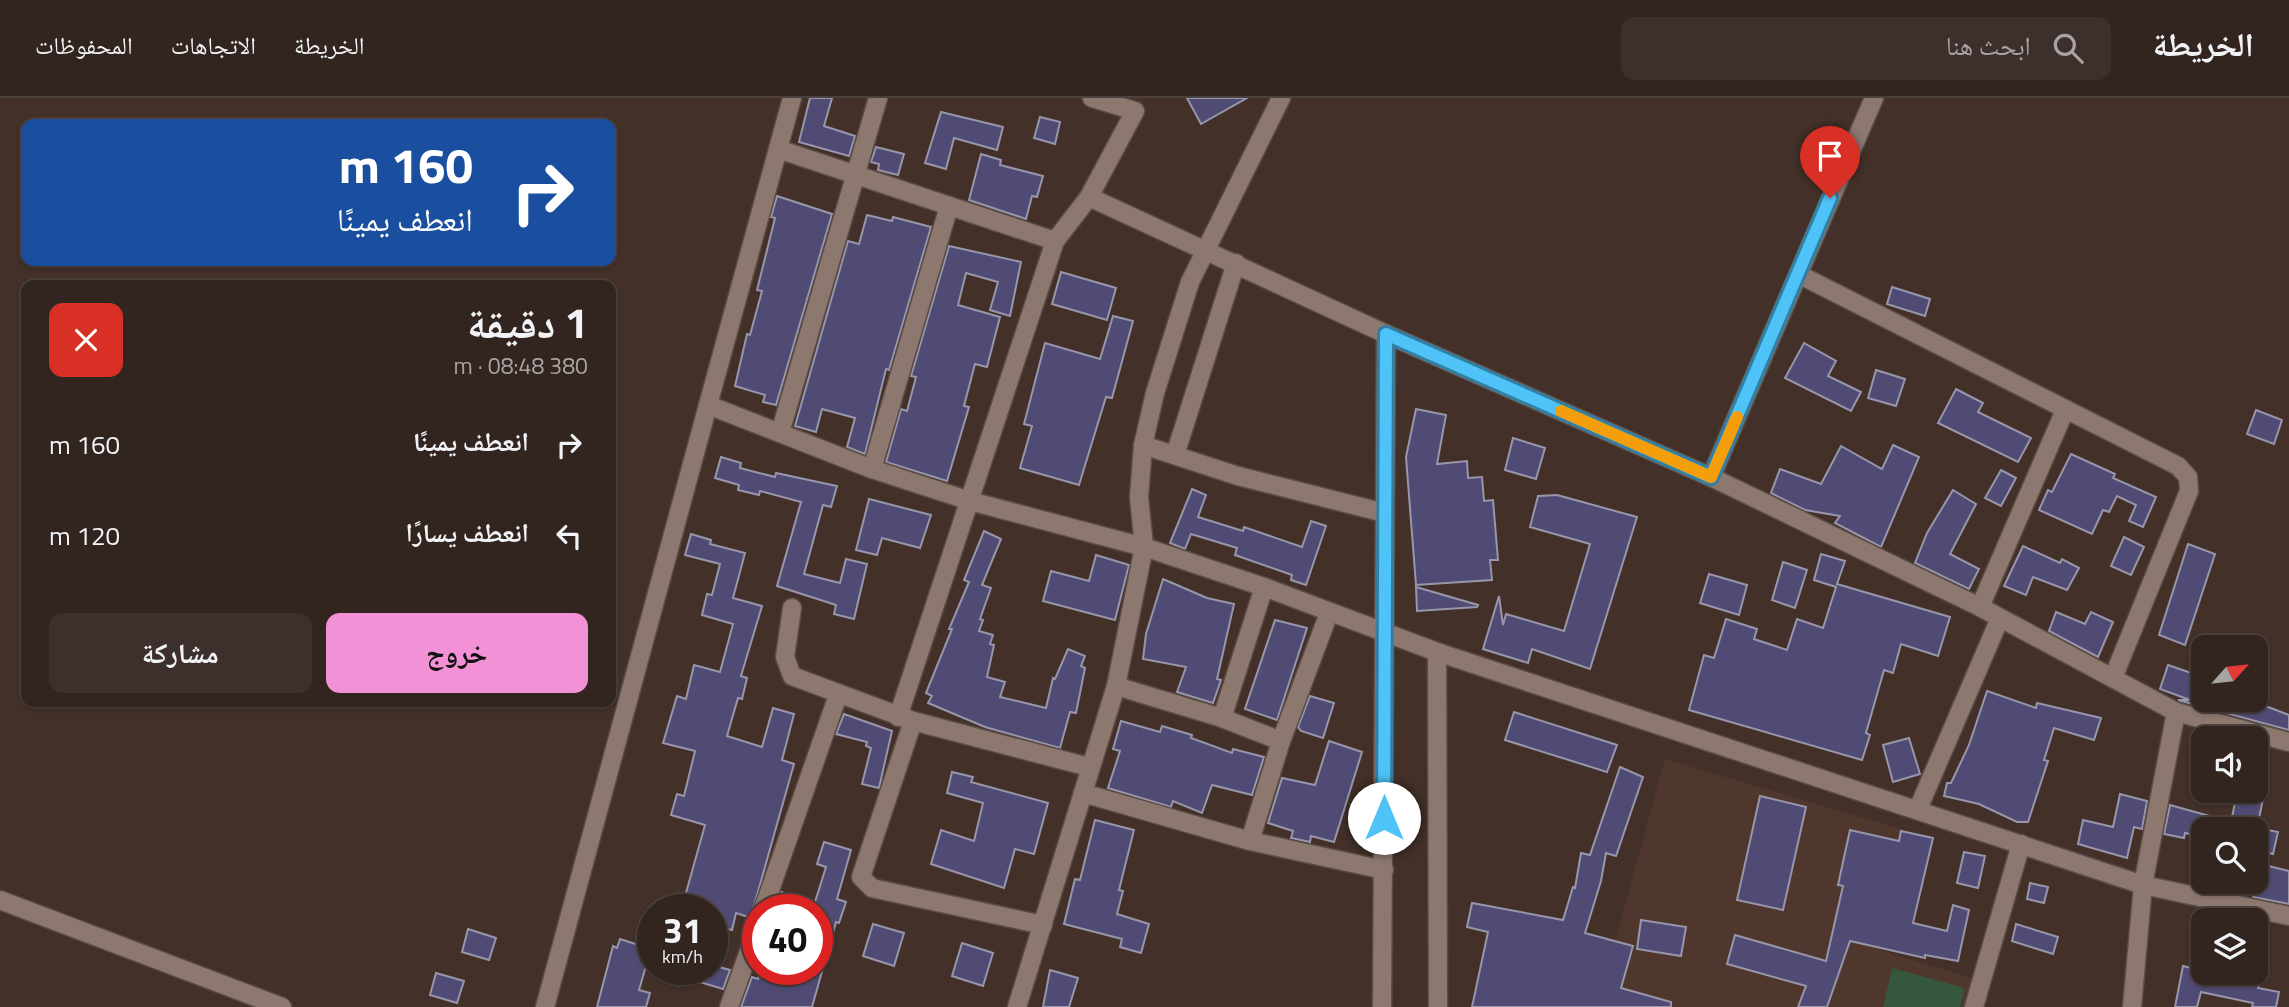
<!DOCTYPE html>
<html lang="ar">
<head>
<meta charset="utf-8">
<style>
  body { margin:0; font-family:"Titillium Web","Noto Naskh Arabic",sans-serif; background:#3d302c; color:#f1f3f6; direction:rtl; height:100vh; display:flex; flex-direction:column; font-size:26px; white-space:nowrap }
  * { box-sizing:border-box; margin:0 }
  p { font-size:23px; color:#a8a4a4 }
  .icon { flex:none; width:38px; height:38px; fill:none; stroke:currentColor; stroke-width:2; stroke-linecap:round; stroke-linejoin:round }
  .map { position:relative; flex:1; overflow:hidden; direction:ltr }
  .sheet { position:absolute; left:21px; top:182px; width:595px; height:427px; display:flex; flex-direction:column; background:#32241f; border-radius:14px; box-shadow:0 2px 5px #0004,0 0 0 2px #4d413d; direction:rtl }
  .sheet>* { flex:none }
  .banner { position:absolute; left:21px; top:21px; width:595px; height:147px; border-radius:14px; box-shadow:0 2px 5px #0004,0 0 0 2px #4d413d; direction:rtl; background:#1a4fa0; color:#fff; overflow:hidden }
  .needle { width:46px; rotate:63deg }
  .controls { position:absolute; left:2191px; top:537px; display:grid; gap:14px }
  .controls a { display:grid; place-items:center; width:77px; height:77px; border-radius:14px; background:#32241f; box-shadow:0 2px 5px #0004,0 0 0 2px #4d413d; font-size:35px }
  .speed { position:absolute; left:637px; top:796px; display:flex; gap:14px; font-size:35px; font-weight:700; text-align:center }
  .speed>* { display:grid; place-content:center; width:91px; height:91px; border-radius:50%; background:#32241f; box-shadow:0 2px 5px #0004,0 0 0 2px #4d413d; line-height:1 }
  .speed small { font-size:18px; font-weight:400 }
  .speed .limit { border:10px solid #d22; background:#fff; color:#111 }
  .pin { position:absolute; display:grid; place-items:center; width:60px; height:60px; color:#fff; margin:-72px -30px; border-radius:50% 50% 50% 0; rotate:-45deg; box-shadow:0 0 7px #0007 }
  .pin .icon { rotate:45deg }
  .me { position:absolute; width:77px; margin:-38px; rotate:0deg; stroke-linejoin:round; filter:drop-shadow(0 0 5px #0008) }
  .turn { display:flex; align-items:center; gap:24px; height:147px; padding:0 28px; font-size:32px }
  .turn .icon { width:91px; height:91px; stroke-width:2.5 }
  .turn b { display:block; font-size:49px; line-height:60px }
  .round { display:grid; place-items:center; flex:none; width:74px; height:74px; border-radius:14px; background:#3d302c }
  .overview { display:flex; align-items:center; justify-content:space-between; height:119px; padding:0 28px }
  h1 { font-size:42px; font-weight:700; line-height:52px }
  .action { display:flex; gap:14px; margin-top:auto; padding:14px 28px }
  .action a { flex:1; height:80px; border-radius:14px; background:#f391d6; color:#111; font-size:28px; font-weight:700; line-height:80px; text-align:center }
  .action a+a { background:#3d302c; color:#f1f3f6 }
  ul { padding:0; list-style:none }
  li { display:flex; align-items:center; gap:21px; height:91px; padding:0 28px }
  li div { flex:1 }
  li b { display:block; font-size:26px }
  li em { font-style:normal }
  header { display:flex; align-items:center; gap:42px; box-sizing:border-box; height:98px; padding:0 35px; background:#32241f; border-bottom:2px solid #4d413d }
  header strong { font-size:33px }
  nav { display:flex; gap:38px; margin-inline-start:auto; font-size:24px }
  .search { width:490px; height:63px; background:#3d302c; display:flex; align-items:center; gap:18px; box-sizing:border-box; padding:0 24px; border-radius:14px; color:#a8a4a4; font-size:26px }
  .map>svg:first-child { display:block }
</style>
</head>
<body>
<header>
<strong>الخريطة</strong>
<div class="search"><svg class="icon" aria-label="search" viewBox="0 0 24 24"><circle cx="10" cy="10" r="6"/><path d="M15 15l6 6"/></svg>ابحث هنا</div>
<nav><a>الخريطة</a><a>الاتجاهات</a><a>المحفوظات</a></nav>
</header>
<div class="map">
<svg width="2289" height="909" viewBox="0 0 2289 909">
  <rect width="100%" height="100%" fill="#423029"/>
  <path fill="#50372e" d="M 1665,661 L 1904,732 L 1871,849 L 1971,880 L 1964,909 L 1597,909 Z"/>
  <path fill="#35583c" d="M 1892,870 L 1964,890 L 1960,909 L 1883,909 Z"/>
  <g fill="#504b74" stroke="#9896aa" stroke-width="2">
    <path d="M 810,0 L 832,0 L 824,28 L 855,38 L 849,58 L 799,44 Z"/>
    <path d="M 1187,0 L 1247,0 L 1201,26 Z"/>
    <path d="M 941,14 L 1003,29 L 997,52 L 954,40 L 946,71 L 925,65 Z"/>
    <path d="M 1040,19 L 1060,24 L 1055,46 L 1034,40 Z"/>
    <path d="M 876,49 L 904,56 L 898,77 L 878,72 L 879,66 L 871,64 Z"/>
    <path d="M 981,56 L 1001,62 L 1000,67 L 1043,78 L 1037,99 L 1032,98 L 1026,121 L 969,102 Z"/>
    <path d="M 777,98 L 832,116 L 776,307 L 763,304 L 765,297 L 735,288 L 747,236 L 750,237 L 762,193 L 757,192 L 775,120 L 771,119 Z"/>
    <path d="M 867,117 L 892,123 L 893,119 L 931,129 L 889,272 L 886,271 L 865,356 L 847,349 L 855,320 L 822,311 L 816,334 L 795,328 L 848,143 L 859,146 Z"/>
    <path d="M 949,148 L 1021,164 L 1010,218 L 990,212 L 998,184 L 966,175 L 958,207 L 1000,219 L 987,269 L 975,266 L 964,308 L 969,309 L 947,383 L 886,364 L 901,311 L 907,313 L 916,279 L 911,278 Z"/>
    <path d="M 1061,174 L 1116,190 L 1107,222 L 1052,206 Z"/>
    <path d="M 1892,189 L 1930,201 L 1925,218 L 1887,206 Z"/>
    <path d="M 1113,218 L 1133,223 L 1112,300 L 1106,299 L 1079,387 L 1020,370 L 1032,328 L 1024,326 L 1045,245 L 1100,261 Z"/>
    <path d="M 1804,245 L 1836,263 L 1828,278 L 1861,294 L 1851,313 L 1785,280 Z"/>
    <path d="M 1876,272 L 1905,281 L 1896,308 L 1868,300 Z"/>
    <path d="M 1956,291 L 1983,305 L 1978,314 L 2031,340 L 2018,364 L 1938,325 Z"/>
    <path d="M 1416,311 L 1446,317 L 1437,366 L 1467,363 L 1468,380 L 1482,379 L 1484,403 L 1493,402 L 1498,462 L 1490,462 L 1492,482 L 1416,487 L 1406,359 Z"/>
    <path d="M 2256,312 L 2282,322 L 2274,346 L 2247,336 Z"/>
    <path d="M 1513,340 L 1545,350 L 1536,381 L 1505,372 Z"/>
    <path d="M 1893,347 L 1919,359 L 1881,449 L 1835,425 L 1840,418 L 1805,412 L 1771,395 L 1780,371 L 1821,386 L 1841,348 L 1882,371 Z"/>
    <path d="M 2071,356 L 2115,376 L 2113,380 L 2156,399 L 2143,429 L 2129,423 L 2136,407 L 2117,398 L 2109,414 L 2103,412 L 2092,436 L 2039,412 L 2048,392 L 2052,394 Z"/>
    <path d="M 721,359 L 741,365 L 740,370 L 775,379 L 776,375 L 837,388 L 831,409 L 823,407 L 804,476 L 840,485 L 846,461 L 867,466 L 854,521 L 834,516 L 836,507 L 777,488 L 801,404 L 760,393 L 759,397 L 738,392 L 739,387 L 715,380 Z"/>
    <path d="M 2001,372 L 2016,380 L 2001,408 L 1985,400 Z"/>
    <path d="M 1192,391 L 1206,397 L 1198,419 L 1243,433 L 1244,429 L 1302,449 L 1311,423 L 1326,428 L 1306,487 L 1291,482 L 1292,477 L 1235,457 L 1237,450 L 1191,436 L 1185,451 L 1170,445 Z"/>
    <path d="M 1953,392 L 1976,406 L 1950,456 L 1979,471 L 1969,491 L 1915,465 L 1927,435 Z"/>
    <path d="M 1557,397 L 1637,419 L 1590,571 L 1532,551 L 1528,565 L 1483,551 L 1499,498 L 1503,527 L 1506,516 L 1564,533 L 1590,446 L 1530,429 L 1538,398 Z"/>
    <path d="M 869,401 L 931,417 L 920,450 L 882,440 L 877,457 L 856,452 Z"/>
    <path d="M 984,433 L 1001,441 L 982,487 L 991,490 L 980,521 L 983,522 L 979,533 L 993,537 L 990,546 L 994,547 L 987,579 L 1005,584 L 1000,599 L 1046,610 L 1053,580 L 1055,581 L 1068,551 L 1085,558 L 1081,568 L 1085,570 L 1076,615 L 1070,614 L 1060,650 L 985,629 L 928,605 L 932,598 L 926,595 L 952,531 L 949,531 L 969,484 L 964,482 Z"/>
    <path d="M 691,436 L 711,442 L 710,446 L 745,455 L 733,500 L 762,508 L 741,578 L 747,580 L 742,601 L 738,600 L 727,638 L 762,649 L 773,610 L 794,616 L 782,662 L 794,666 L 752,815 L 751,820 L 736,815 L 732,832 L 712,827 L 712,810 L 684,802 L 705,727 L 671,717 L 677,696 L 684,698 L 695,653 L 663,645 L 677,598 L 686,601 L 694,567 L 720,574 L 733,526 L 702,517 L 707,496 L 712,497 L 720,466 L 685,457 Z"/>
    <path d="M 2124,439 L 2144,449 L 2131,477 L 2111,468 Z"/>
    <path d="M 2188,446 L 2215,456 L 2185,547 L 2159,537 Z"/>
    <path d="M 2023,448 L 2060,465 L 2062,461 L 2079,470 L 2067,492 L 2033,479 L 2026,497 L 2004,488 Z"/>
    <path d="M 1821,456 L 1845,463 L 1837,486 L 1950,519 L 1938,558 L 1901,546 L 1893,575 L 1884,572 L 1866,635 L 1870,637 L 1862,662 L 1689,612 L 1704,557 L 1714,560 L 1726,521 L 1757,531 L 1754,541 L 1787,552 L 1797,521 L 1823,530 L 1836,489 L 1814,482 Z"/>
    <path d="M 1096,457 L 1129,467 L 1115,522 L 1043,503 L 1051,473 L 1089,483 Z"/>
    <path d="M 1783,464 L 1807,472 L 1795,510 L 1772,502 Z"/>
    <path d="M 1709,476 L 1747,487 L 1739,517 L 1700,505 Z"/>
    <path d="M 1163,481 L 1207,500 L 1234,506 L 1217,581 L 1221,582 L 1213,605 L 1177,594 L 1186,569 L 1143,561 L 1146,536 Z"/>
    <path d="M 1416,489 L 1478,507 L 1477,509 L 1417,513 Z"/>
    <path d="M 2056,514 L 2085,526 L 2091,514 L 2113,524 L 2098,559 L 2049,533 Z"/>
    <path d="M 1275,522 L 1307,530 L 1277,622 L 1245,611 Z"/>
    <path d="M 2168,567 L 2194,576 L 2192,584 L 2203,589 L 2203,602 L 2250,602 L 2289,617 L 2289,632 L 2178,602 L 2190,602 L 2160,591 Z"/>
    <path d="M 1987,593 L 2036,610 L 2037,605 L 2101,620 L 2094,642 L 2054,630 L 2044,662 L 2048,663 L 2028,724 L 2017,724 L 1979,706 L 1944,698 L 1947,685 L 1951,685 L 1969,647 Z"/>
    <path d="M 1310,598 L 1334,605 L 1323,640 L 1301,633 L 1298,629 Z"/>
    <path d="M 1514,614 L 1617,647 L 1607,674 L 1505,642 Z"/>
    <path d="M 844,616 L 892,633 L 879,690 L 862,686 L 871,650 L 866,648 L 867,644 L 836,636 Z"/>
    <path d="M 1121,623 L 1160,634 L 1162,628 L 1192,637 L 1191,640 L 1232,655 L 1233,651 L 1264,659 L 1252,697 L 1212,687 L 1202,715 L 1173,703 L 1171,709 L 1108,690 L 1120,653 L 1113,651 Z"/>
    <path d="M 1909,640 L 1920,676 L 1893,684 L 1883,647 Z"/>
    <path d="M 1329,643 L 1362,654 L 1334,744 L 1311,738 L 1310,744 L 1291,740 L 1293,733 L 1268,725 L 1282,680 L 1315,687 Z"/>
    <path d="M 1620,669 L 1643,679 L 1616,758 L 1606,755 L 1601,783 L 1585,835 L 1633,848 L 1621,890 L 1671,904 L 1671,909 L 1472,909 L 1488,834 L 1467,829 L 1472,805 L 1563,822 L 1573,789 L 1575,790 L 1581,755 L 1590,757 Z"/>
    <path d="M 952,674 L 973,679 L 971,684 L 1048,705 L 1034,756 L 1015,751 L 1004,790 L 931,766 L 941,732 L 974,743 L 983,705 L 947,695 Z"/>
    <path d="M 2237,695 L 2263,701 L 2257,730 L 2278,734 L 2273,756 L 2256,752 L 2256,732 L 2203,732 L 2203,739 L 2185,735 L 2184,740 L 2164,736 L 2170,707 L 2231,724 Z"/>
    <path d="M 2120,696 L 2147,703 L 2142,731 L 2134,729 L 2127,760 L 2078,746 L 2083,722 L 2113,729 Z"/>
    <path d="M 1760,698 L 1806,709 L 1783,812 L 1737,802 Z"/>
    <path d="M 1095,722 L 1134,732 L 1119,792 L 1123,793 L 1117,816 L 1149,826 L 1141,855 L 1120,849 L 1122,841 L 1064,826 L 1075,781 L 1080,782 Z"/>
    <path d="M 1850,732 L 1899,743 L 1901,733 L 1933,740 L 1913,825 L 1947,833 L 1953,807 L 1969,812 L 1958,863 L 1925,857 L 1925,860 L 1850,843 L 1827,909 L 1798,909 L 1806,888 L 1727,866 L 1735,837 L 1826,863 L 1843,788 L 1838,787 Z"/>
    <path d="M 824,744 L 851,752 L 837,801 L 846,804 L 839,825 L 836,824 L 812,909 L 741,909 L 752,879 L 758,881 L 761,872 L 817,872 L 817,812 L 775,812 L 781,794 L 815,804 L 826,769 L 817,766 Z"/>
    <path d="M 1964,754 L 1985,758 L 1978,790 L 1957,785 Z"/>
    <path d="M 2260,766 L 2289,773 L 2289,806 L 2253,799 Z"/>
    <path d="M 2030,785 L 2048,789 L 2044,805 L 2027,801 Z"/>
    <path d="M 1641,822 L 1686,829 L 1681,858 L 1637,851 Z"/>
    <path d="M 873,826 L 904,835 L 894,868 L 863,858 Z"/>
    <path d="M 2016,826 L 2058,839 L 2053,856 L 2012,843 Z"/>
    <path d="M 468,831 L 496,840 L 489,862 L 462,854 Z"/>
    <path d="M 620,841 L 651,851 L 639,892 L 650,895 L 646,909 L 597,909 L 613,848 L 617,850 Z"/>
    <path d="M 962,845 L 993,855 L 983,888 L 952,878 Z"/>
    <path d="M 712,867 L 730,872 L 723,891 L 673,876 L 673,872 L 712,872 Z"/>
    <path d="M 2183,868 L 2259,886 L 2258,890 L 2279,894 L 2276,909 L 2252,909 L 2253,905 L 2201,894 L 2197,909 L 2175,909 Z"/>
    <path d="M 1050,872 L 1078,880 L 1069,909 L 1043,909 Z"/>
    <path d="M 436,875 L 464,883 L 457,905 L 430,897 Z"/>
  </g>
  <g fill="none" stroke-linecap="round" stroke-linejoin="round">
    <g stroke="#5b4c45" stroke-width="21">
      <g id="minor">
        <path d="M 778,51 L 792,0"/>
        <path d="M 1089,99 L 1135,13 L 1092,0"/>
        <path d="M 1055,143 L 1089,99 L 1386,236 L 1711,379 L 1874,0"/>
        <path d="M 1798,176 L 2178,368 L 2188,379 L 2189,393 L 2113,580"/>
        <path d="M 708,307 L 778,51 L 1055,143 L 898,619"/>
        <path d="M 780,335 L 878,0"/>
        <path d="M 1143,347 L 1238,378 L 1385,415"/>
        <path d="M 1175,357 L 1236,165"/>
        <path d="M 872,371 L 949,108"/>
        <path d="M 1711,379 L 1980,509 L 2065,312"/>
        <path d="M 1980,509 L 2176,614"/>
        <path d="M 792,510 L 785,559 L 792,578 L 913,623 L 1089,669"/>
        <path d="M 1437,554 L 1438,909"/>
        <path d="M 1116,588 L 1222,620 L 1281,643"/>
        <path d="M 1222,620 L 1264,489"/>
        <path d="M 913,623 L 861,779 L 872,790 L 881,792 L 1043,827"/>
        <path d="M 1083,695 L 1250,743 L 1384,772"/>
        <path d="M 1918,711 L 2000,520"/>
        <path d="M 1250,743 L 1281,643 L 1329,515"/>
        <path d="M 0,802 L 282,909"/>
        <path d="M 763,812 L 838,597"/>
        <path d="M 545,909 L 708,307 L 872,371 L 970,403 L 1144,449 L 1264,489 L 1437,554 L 2143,787 L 2289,818"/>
        <path d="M 729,909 L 758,828"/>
        <path d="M 1017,909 L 1116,588 L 1144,449 L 1139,399 L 1143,347 L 1155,295 L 1190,184 L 1281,0"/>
        <path d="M 1382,909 L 1386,236"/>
        <path d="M 1974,909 L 2021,746"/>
        <path d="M 2132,909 L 2143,787 L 2176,614 L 2289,644"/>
      </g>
    </g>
    <use href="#minor" stroke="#8d7870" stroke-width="18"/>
  </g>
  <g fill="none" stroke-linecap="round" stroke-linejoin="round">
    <g stroke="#337fa1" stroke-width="18">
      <path id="route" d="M 1384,720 L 1386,236 L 1711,379 L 1830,100"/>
    </g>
    <use href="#route" stroke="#4fc3f7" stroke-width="12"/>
    <path stroke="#f59e0b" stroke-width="12" d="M 1561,313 L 1711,379 L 1737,319"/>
  </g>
</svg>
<div class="controls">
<a><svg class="needle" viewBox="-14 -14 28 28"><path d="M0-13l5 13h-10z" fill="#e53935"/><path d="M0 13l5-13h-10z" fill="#a8a4a4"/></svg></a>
<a><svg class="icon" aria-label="sound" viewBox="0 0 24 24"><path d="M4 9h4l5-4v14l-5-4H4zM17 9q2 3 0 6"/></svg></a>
<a><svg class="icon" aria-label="search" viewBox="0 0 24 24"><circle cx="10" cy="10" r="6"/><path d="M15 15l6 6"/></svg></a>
<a><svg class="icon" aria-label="layers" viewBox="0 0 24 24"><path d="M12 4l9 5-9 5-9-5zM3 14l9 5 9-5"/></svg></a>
</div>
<div class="speed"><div>31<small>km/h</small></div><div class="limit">40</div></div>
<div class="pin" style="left:1830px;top:100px;background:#d93025"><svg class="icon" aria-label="arrive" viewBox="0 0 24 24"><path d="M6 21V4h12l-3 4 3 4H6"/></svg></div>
<svg class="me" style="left:1384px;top:720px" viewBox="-20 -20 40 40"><circle r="19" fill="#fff"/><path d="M0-13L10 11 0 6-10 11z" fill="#4fc3f7"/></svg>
<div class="banner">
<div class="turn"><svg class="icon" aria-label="right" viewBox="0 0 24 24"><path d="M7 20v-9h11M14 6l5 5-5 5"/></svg><div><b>160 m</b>انعطف يمينًا</div></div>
</div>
<section class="sheet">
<div class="overview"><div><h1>1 دقيقة</h1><p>380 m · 08:48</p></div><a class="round" style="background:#d93025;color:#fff"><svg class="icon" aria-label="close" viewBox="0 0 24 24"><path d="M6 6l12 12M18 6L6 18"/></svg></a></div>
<ul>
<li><svg class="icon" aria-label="right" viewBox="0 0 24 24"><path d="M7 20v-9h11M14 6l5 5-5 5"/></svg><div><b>انعطف يمينًا</b></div><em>160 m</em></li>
<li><svg class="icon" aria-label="left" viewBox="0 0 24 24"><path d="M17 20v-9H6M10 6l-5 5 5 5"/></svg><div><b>انعطف يسارًا</b></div><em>120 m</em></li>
</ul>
<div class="action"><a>خروج</a><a>مشاركة</a></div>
</section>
</div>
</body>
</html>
